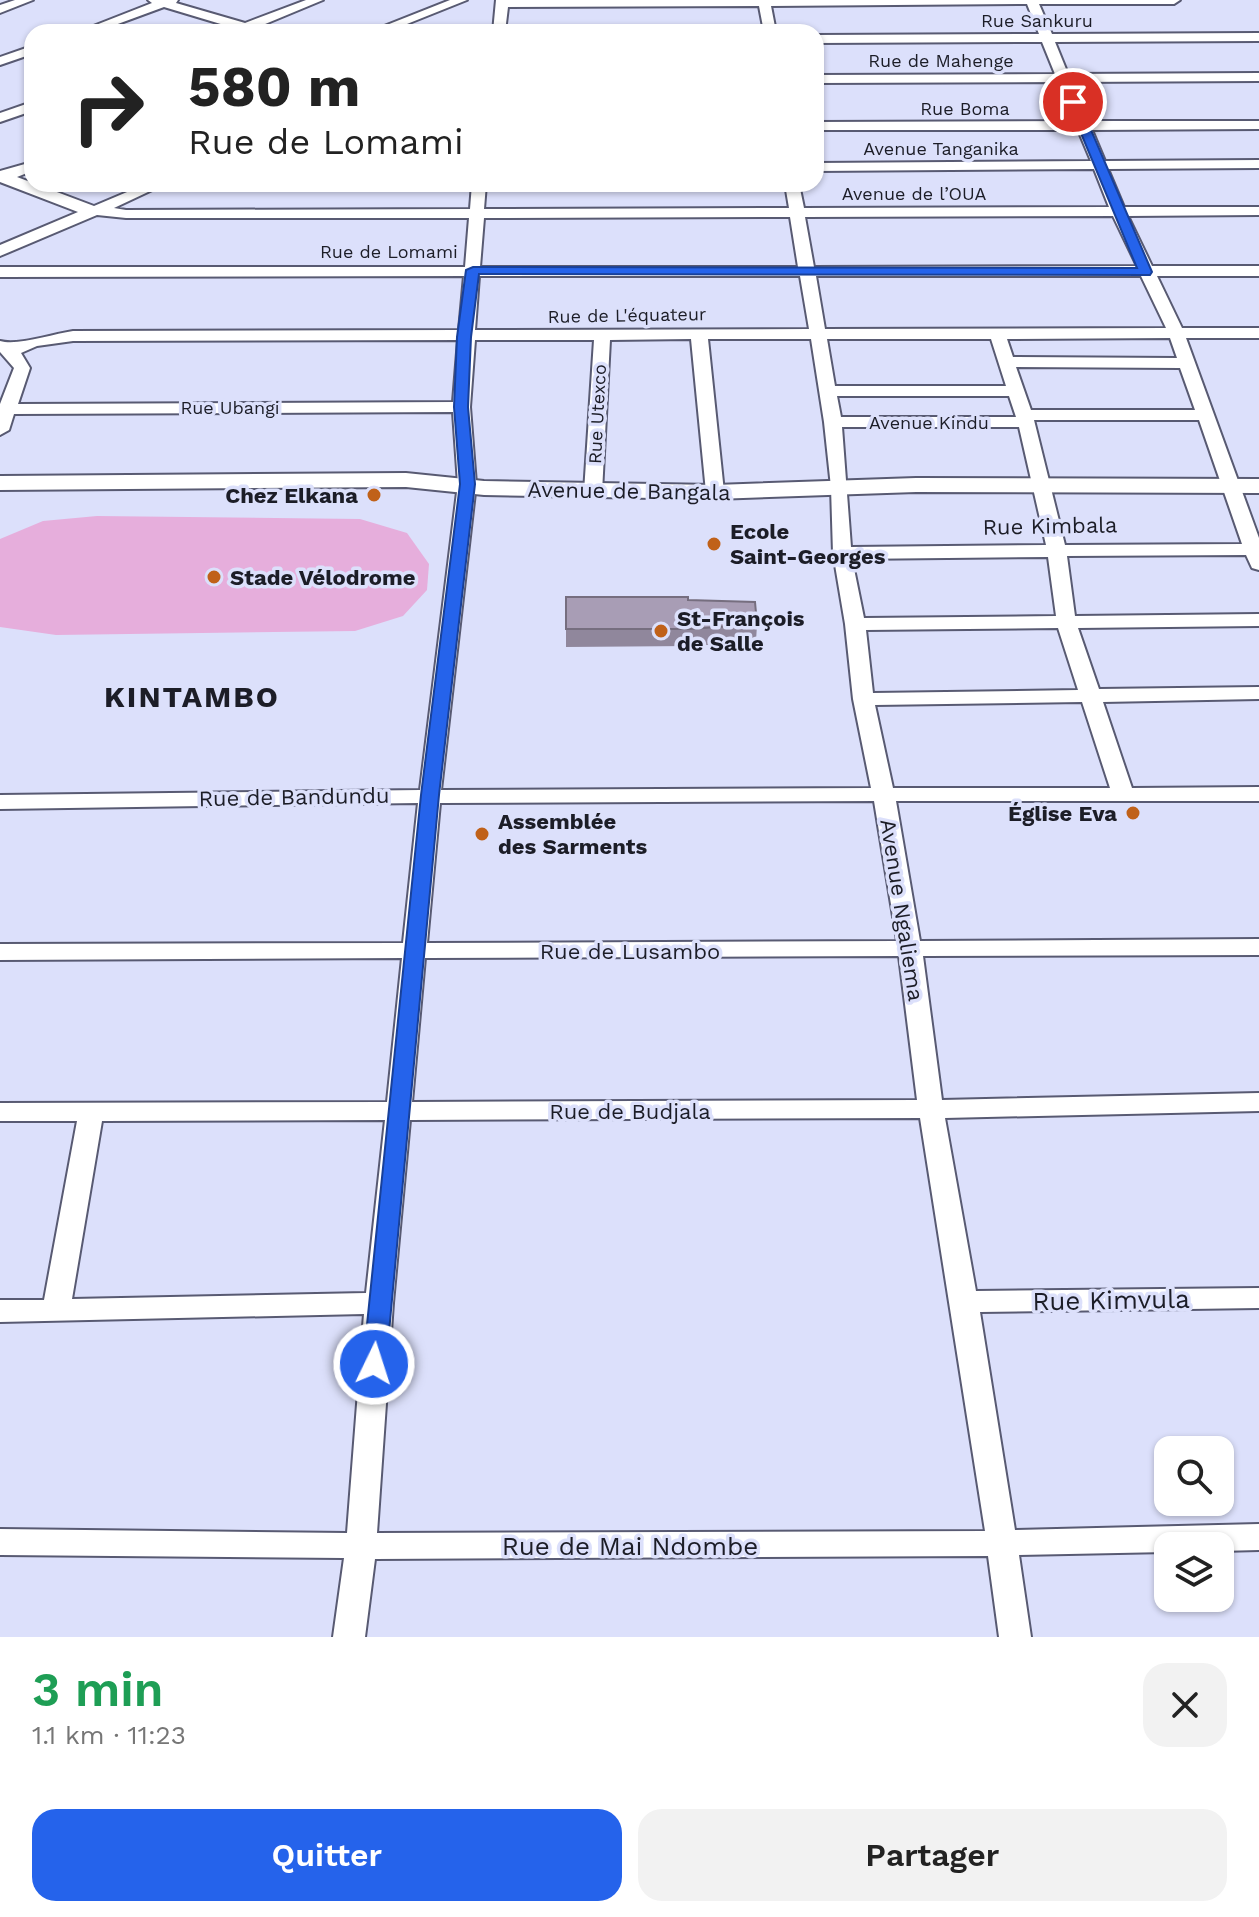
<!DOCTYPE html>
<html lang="fr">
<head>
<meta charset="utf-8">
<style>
  body { margin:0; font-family:"Work Sans",sans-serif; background:#f2f2f2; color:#222; height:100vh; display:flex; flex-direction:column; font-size:30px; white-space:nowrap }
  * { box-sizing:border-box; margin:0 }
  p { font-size:26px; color:#767676 }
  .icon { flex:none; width:44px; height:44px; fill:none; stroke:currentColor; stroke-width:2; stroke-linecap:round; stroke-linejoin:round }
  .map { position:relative; height:1637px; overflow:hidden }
  .sheet { display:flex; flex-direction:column; background:#fff; flex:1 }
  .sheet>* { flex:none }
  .hud { position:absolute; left:24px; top:24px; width:800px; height:168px; border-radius:24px; box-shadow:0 2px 6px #0004; background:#fff; color:#222; overflow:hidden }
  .tools { position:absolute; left:1154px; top:1436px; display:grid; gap:16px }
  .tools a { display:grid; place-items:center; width:80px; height:80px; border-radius:16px; background:#fff; box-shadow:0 2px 6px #0004; font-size:40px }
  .pin { position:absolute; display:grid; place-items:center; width:68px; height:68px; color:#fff; margin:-34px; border:4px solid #fff; border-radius:50%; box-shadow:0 2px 8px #0007 }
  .me { position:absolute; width:88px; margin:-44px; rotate:4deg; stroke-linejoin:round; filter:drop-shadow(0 0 6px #0008) }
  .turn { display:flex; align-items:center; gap:28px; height:168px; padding:0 32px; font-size:36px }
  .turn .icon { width:104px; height:104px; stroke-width:2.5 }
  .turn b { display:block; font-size:56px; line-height:68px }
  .round { display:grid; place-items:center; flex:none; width:84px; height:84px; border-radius:24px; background:#f2f2f2 }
  .overview { display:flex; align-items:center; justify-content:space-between; height:136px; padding:0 32px }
  h1 { font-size:48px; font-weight:600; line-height:60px; color:#1e9e55 }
  .action { display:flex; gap:16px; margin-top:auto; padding:16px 32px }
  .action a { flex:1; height:92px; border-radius:24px; background:#2563eb; color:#fff; font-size:32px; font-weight:600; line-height:92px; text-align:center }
  .action a+a { background:#f2f2f2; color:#222 }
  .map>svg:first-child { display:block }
</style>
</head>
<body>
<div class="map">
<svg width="1259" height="1637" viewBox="0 0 1259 1637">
  <rect width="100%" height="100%" fill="#dce0fb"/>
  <path fill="#e6aedc" d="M 97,516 L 360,519 L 407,533 L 429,564 L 427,590 L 403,616 L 355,631 L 56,635 L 0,627 L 0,539 L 43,521 Z"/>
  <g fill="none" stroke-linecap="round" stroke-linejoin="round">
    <g stroke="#585a72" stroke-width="4">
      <g id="minor">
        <path d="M 15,0 L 33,0 L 0,13 L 0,5 Z"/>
        <path d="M 148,0 L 178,0 L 176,3 L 245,23 L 306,0 L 323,0 L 258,27 L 266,32 L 234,32 L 234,28 L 164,7 L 96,32 L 78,32 L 152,3 Z"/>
        <path d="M 450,0 L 467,0 L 387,32 L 369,32 Z"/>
        <path d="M 496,0 L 1180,0 L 1174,4 L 1039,4 L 1052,34 L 1259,33 L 1259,41 L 1055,42 L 1068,74 L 1259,73 L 1259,81 L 1072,82 L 1088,121 L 1259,121 L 1259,129 L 1092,130 L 1105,161 L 1259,160 L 1259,168 L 1108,169 L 1124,207 L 1259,207 L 1259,215 L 1128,216 L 1152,266 L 1259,266 L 1259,276 L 1157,276 L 1182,328 L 1259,328 L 1259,338 L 1186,338 L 1259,538 L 1259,570 L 1252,568 L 1246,555 L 1067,556 L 1075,616 L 1259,614 L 1259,626 L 1078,628 L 1099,689 L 1259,687 L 1259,699 L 1103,702 L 1132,788 L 1259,787 L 1259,801 L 896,801 L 920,941 L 1259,939 L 1259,955 L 923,956 L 942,1100 L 1259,1093 L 1259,1111 L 945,1118 L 976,1291 L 1259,1288 L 1259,1308 L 980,1312 L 1015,1530 L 1259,1524 L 1259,1550 L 1220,1551 L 1220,1546 L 1168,1546 L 1168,1552 L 1019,1555 L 1031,1637 L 999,1637 L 988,1556 L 375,1559 L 365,1637 L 333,1637 L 344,1558 L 0,1555 L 0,1529 L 347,1533 L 364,1314 L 0,1322 L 0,1300 L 44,1300 L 77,1121 L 0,1121 L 0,1103 L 387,1102 L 402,958 L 0,960 L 0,944 L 403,943 L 418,803 L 0,809 L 0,795 L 420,790 L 458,484 L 453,412 L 14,414 L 9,430 L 0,435 L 0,404 L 14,368 L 0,352 L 0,341 C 18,346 52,334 73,331 L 459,330 L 464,276 L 0,277 L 0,267 L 465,267 L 469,218 L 126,218 L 97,215 L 0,256 L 0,245 L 78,212 L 0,182 L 0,171 L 32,162 L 32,171 L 17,177 L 94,206 L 146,184 L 165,184 L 114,208 L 126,210 L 470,209 L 472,184 L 486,184 L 484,209 L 789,208 L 785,184 L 799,184 L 804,208 L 1109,207 L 1094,169 L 816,171 L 816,163 L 1091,161 L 1078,130 L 816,130 L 816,122 L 1074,121 L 1058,82 L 816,83 L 816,75 L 1055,74 L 1042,42 L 816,43 L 816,35 L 1039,34 L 1027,4 L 771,6 L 776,32 L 764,32 L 759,6 L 508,7 L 505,32 L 493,32 ZM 1113,216 L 1137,266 L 814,267 L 805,217 ZM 790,217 L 798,267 L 480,267 L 484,218 ZM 479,276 L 800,276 L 809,329 L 475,330 ZM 816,276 L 1141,276 L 1166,328 L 825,329 ZM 1170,338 L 1177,358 L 1013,357 L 1007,339 ZM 691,339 L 706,492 L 715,497 L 724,492 L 708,339 L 811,339 L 824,422 L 831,487 L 833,553 L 845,624 L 853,699 L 871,788 L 441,790 L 476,484 L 470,407 L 475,340 L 594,340 L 584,492 L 593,497 L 602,492 L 610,340 ZM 827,339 L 991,339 L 1006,386 L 835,386 ZM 458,340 L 453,402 L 18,404 L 30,368 L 21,353 L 37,346 L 73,341 ZM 1016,367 L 1180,368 L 1195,410 L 1031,410 ZM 837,396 L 1009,396 L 1016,417 L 841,417 ZM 1034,420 L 1199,420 L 1242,544 L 1065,545 ZM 842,427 L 1019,427 L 1046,545 L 851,547 ZM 1048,557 L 1056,616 L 864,618 L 852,559 ZM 1058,628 L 1078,690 L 873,693 L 866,630 ZM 1082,702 L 1110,788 L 893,788 L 875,705 ZM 874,801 L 897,941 L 427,943 L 440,803 ZM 899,956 L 917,1100 L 412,1102 L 425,958 ZM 920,1118 L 985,1531 L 377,1533 L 393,1303 L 410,1120 ZM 385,1120 L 366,1293 L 72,1299 L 102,1121 Z"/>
        <path d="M 32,46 L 32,54 L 0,65 L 0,57 Z"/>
        <path d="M 32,102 L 32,111 L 0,122 L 0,113 Z"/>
      </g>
    </g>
    <g stroke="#585a72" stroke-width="4">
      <path id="major" d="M 406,473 L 484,481 L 715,485 L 916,478 L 1259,479 L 1259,493 L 916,492 L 715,499 L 484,495 L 406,487 L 0,490 L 0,476 Z"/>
    </g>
    <use href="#minor" fill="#fff" fill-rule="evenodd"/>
    <use href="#major" fill="#fff" fill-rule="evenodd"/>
  </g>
  <path fill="#90879c" d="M 566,597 L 688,600 L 757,624 L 756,642 L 690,646 L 566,647 Z"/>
  <path fill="#a89db5" stroke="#766e7f" stroke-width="2" d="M 566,597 L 688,597 L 688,600 L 755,602 L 757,624 L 690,629 L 566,629 Z"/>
  <path fill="#2563eb" stroke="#184099" stroke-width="2" d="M 1073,98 L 1079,102 L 1152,272 L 1150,275 L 479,274 L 471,337 L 468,407 L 475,484 L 439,795 L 386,1364 L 383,1370 L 374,1373 L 366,1370 L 363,1364 L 421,795 L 460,484 L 454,407 L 457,337 L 466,270 L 473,267 L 1137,268 L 1068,102 Z"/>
  <g fill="#c06119" stroke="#dce0fb" stroke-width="3">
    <circle cx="374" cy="495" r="8"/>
    <circle cx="714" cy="544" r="8"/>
    <circle cx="214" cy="577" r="8"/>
    <circle cx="661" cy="631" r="8"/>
    <circle cx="1133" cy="813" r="8"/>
    <circle cx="482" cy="834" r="8"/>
  </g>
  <g text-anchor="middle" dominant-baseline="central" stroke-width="7" stroke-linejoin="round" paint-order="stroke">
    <g font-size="18" fill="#1c1d27" stroke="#dce0fb">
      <text x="1037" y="20">Rue Sankuru</text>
      <text x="941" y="60">Rue de Mahenge</text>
      <text x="965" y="108">Rue Boma</text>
      <text x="941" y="148">Avenue Tanganika</text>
      <text x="914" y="193">Avenue de l’OUA</text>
      <text x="389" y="251">Rue de Lomami</text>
      <text transform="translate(627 315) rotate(-1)">Rue de L'équateur</text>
      <text x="230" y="407">Rue Ubangi</text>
      <text transform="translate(597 414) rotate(-87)">Rue Utexco</text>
      <text x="929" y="422">Avenue Kindu</text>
    </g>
    <g font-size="22" fill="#1c1d27" stroke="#dce0fb">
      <text transform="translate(629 491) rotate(1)">Avenue de Bangala</text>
      <text transform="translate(1050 526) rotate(-1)">Rue Kimbala</text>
      <text transform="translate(294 797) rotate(-1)">Rue de Bandundu</text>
      <text transform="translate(902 910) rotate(81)">Avenue Ngaliema</text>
      <text x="630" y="951">Rue de Lusambo</text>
      <text x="630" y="1111">Rue de Budjala</text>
    </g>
    <g font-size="22" font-weight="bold" fill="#1c1d27" stroke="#dce0fb" text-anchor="start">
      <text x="358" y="495" text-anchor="end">Chez Elkana</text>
      <text x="730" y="531">Ecole<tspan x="730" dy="25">Saint-Georges</tspan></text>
      <text x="230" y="577">Stade Vélodrome</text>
      <text x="677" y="618">St-François<tspan x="677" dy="25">de Salle</tspan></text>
      <text x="1117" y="813" text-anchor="end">Église Eva</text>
      <text x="498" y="821">Assemblée<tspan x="498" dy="25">des Sarments</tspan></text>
    </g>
    <g font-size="26" fill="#1c1d27" stroke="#dce0fb">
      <text transform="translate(1111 1300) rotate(-1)">Rue Kimvula</text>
      <text x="630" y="1546">Rue de Mai Ndombe</text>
    </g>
    <g font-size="30" font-weight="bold" letter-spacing="2" fill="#1c1d27" stroke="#dce0fb">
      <text x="192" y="696">KINTAMBO</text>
    </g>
  </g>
</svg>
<div class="tools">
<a><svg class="icon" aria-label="search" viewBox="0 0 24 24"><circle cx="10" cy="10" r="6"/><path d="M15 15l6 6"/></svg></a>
<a><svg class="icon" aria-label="layers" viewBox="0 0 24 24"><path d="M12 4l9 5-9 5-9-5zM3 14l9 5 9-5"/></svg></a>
</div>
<div class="pin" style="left:1073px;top:102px;background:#d93025"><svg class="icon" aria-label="arrive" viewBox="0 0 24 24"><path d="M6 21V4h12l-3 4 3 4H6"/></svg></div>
<svg class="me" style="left:374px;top:1364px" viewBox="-20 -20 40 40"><circle r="17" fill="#2563eb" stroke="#fff" stroke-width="3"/><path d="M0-11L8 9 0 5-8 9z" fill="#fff"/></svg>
<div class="hud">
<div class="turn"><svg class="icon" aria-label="right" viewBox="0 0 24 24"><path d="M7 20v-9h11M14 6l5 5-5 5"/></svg><div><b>580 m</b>Rue de Lomami</div></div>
</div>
</div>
<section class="sheet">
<div class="overview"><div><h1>3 min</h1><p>1.1 km · 11:23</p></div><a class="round"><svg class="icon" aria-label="close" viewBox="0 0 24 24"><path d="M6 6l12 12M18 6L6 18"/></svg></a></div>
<div class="action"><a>Quitter</a><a>Partager</a></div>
</section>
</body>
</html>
